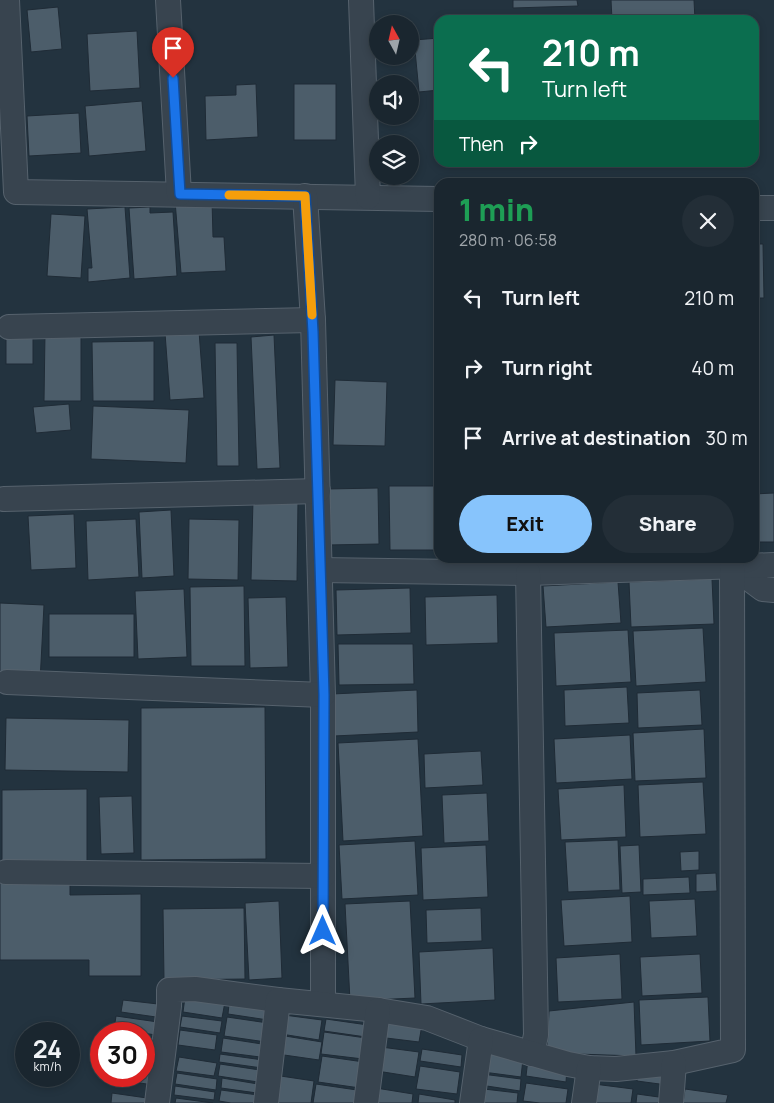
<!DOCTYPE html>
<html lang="en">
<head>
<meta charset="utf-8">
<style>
  body { margin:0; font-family:Manrope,sans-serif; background:#232e37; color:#f1f3f6; height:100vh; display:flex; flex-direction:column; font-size:19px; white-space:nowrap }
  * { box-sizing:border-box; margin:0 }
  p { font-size:16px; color:#9fa5aa }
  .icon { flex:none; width:28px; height:28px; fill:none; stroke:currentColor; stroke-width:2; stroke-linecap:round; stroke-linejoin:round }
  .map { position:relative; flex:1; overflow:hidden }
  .drawer { position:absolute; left:434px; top:178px; width:325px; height:385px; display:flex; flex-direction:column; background:#1a262f; border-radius:15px; box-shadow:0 2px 8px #0003,0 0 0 1px #38434b }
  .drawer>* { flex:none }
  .guide { position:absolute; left:434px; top:15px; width:325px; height:152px; border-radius:15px; box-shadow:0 2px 8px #0003,0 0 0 1px #38434b; background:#0b6e4f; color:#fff; overflow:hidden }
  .needle { width:32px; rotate:352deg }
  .tools { position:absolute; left:369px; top:15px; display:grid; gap:10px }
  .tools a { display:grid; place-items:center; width:50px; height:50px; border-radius:50%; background:#1a262f; box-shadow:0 2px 8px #0003,0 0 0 1px #38434b; font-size:25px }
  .speed { position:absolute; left:15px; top:1022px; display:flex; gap:10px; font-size:25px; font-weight:700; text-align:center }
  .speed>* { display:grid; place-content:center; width:65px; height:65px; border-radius:50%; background:#1a262f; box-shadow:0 2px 8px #0003,0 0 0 1px #38434b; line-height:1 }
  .speed small { font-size:12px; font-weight:400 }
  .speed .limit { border:8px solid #d22; background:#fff; color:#111 }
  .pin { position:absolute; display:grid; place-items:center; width:42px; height:42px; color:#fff; margin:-51px -21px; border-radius:50% 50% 50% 0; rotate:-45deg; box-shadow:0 0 5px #0007 }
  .pin .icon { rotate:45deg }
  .me { position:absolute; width:55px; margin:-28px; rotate:0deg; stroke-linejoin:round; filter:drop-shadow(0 0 4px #0008) }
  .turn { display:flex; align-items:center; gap:18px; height:105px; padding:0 25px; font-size:22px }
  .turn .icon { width:65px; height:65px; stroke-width:2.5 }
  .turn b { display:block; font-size:35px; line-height:42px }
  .then { display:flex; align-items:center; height:48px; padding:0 25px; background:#0003; gap:10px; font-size:19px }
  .round { display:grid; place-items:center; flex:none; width:52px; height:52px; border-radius:26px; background:#232e37 }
  .headline { display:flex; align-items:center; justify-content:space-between; height:85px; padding:0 25px }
  h1 { font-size:30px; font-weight:800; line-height:38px; color:#1e9e55 }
  .cta { display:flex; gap:10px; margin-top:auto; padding:10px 25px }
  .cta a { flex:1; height:58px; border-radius:30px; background:#87c4fc; color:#111; font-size:20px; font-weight:800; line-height:58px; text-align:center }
  .cta a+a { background:#232e37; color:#f1f3f6 }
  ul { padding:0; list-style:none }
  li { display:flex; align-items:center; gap:15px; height:70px; padding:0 25px }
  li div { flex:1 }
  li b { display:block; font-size:19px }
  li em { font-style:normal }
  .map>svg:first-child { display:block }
</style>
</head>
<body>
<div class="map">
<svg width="774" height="1103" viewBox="0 0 774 1103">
  <rect width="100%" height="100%" fill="#23333f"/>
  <g fill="#4c5d6a" stroke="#1f2b36">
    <path d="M 513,0 L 577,0 L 578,6 L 513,8 Z"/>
    <path d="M 611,0 L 694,0 L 695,20 L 612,20 Z"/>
    <path d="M 58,7 L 62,49 L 31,52 L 27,10 Z"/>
    <path d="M 137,31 L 140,88 L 90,91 L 87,34 Z"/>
    <path d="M 439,38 L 439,90 L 419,92 L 414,40 Z"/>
    <path d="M 256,84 L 258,137 L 206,140 L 205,96 L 236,95 L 236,85 Z"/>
    <rect x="294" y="84" width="42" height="56"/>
    <path d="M 142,101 L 146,151 L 89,156 L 85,106 Z"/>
    <path d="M 79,113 L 81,153 L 29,156 L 27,116 Z"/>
    <path d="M 212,200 L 213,237 L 224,237 L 226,271 L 181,273 L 175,201 Z"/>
    <path d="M 125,207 L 130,278 L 88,282 L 88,268 L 92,268 L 87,209 Z"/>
    <path d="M 150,207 L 150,213 L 173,212 L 177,276 L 134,279 L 129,208 Z"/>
    <path d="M 51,214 L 85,216 L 81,278 L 47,276 Z"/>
    <path d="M 754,244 L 763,244 L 764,298 L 754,298 Z"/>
    <path d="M 199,331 L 204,398 L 170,400 L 165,333 Z"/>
    <path d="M 45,333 L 81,333 L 81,401 L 44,401 Z"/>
    <rect x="6" y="335" width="27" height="29"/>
    <path d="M 274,335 L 280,468 L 257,469 L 251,337 Z"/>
    <path d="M 154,341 L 154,401 L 93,401 L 92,342 Z"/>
    <path d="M 215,343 L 237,343 L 239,466 L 217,466 Z"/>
    <path d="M 335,380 L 387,382 L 385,446 L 333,445 Z"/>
    <path d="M 69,404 L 71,430 L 36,433 L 33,407 Z"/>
    <path d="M 93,406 L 189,410 L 186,463 L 91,459 Z"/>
    <path d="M 389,486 L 439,486 L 439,550 L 390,550 Z"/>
    <path d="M 378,488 L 379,544 L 328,545 L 327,489 Z"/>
    <path d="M 774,493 L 774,542 L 754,542 L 754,494 Z"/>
    <path d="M 253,500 L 298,501 L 297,581 L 251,580 Z"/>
    <path d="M 171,510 L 174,576 L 142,578 L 139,512 Z"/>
    <path d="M 74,514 L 76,568 L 31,570 L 28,516 Z"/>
    <path d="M 136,519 L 139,577 L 88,580 L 86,521 Z"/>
    <path d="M 189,519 L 239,520 L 238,580 L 188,579 Z"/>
    <path d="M 712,579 L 714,624 L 631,627 L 629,582 Z"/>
    <path d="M 618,582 L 621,623 L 546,627 L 543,586 Z"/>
    <path d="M 244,586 L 245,666 L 191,666 L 190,587 Z"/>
    <path d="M 410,588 L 411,633 L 337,635 L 336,590 Z"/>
    <path d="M 184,589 L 187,657 L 138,659 L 135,591 Z"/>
    <path d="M 497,595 L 498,643 L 426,645 L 425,597 Z"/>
    <path d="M 286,597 L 288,667 L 250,668 L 248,598 Z"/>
    <path d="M 0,603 L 44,605 L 40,682 L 0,680 Z"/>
    <rect x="49" y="614" width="85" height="43"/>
    <path d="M 703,628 L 706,682 L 636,686 L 633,631 Z"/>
    <path d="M 628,630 L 631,682 L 556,686 L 554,633 Z"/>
    <path d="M 338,644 L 413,644 L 414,684 L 339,685 Z"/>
    <path d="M 627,687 L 629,723 L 565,726 L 564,690 Z"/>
    <path d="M 417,690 L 418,732 L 334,736 L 332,694 Z"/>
    <path d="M 700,690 L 702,725 L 638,728 L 637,693 Z"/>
    <path d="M 265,707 L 266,859 L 141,860 L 141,708 Z"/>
    <path d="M 6,718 L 129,720 L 128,772 L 5,770 Z"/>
    <path d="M 704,729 L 706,778 L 635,781 L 633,733 Z"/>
    <path d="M 630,735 L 632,779 L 556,783 L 554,739 Z"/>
    <path d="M 418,739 L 423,836 L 343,841 L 338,743 Z"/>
    <path d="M 481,751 L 483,785 L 425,788 L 424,754 Z"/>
    <path d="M 703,782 L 706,834 L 640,837 L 638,785 Z"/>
    <path d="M 624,785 L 626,837 L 561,840 L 558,789 Z"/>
    <path d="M 87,789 L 87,867 L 2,867 L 2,790 Z"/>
    <path d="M 487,793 L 489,841 L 444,843 L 442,795 Z"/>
    <path d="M 132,796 L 134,853 L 101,854 L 99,797 Z"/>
    <path d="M 618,840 L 620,890 L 568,892 L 565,842 Z"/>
    <path d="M 415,841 L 418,895 L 342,899 L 339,845 Z"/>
    <path d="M 486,845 L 488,897 L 423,900 L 421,848 Z"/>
    <path d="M 639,845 L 641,892 L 622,893 L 620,846 Z"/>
    <path d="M 699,851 L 699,870 L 681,871 L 680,852 Z"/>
    <path d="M 716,873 L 717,891 L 696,892 L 696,874 Z"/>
    <path d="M 689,877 L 690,893 L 643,895 L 643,879 Z"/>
    <path d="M 70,880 L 70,895 L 141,894 L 141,976 L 89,976 L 89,960 L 0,960 L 0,881 Z"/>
    <path d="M 630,896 L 632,942 L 564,946 L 561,900 Z"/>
    <path d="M 695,899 L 697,936 L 651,938 L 649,901 Z"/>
    <path d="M 279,901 L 282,978 L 249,980 L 245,903 Z"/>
    <path d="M 410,901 L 415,998 L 350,1001 L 345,904 Z"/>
    <path d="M 244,908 L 245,979 L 164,980 L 163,909 Z"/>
    <path d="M 481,908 L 482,941 L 427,943 L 426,910 Z"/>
    <path d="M 493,948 L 495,1000 L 421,1004 L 419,952 Z"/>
    <path d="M 620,954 L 622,999 L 558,1002 L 556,958 Z"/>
    <path d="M 700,954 L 702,993 L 642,996 L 640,957 Z"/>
    <path d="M 185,997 L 225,1002 L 222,1018 L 183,1012 Z"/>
    <path d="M 708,997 L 710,1041 L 641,1045 L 639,1000 Z"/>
    <path d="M 123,1000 L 158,1004 L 156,1017 L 121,1012 Z"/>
    <path d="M 634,1002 L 636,1056 L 547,1053 L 549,1011 Z"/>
    <path d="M 229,1004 L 269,1010 L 268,1020 L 228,1014 Z"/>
    <path d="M 382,1013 L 423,1019 L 419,1042 L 378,1037 Z"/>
    <path d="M 284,1015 L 322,1020 L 319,1040 L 281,1034 Z"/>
    <path d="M 116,1016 L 165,1023 L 163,1036 L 114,1029 Z"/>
    <path d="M 182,1016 L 222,1021 L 220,1033 L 180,1027 Z"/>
    <path d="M 227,1017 L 268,1023 L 266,1042 L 224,1036 Z"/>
    <path d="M 326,1019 L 368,1025 L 366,1037 L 324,1031 Z"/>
    <path d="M 180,1030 L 217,1035 L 215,1050 L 178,1045 Z"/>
    <path d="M 324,1032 L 366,1038 L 363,1059 L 321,1054 Z"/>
    <path d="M 279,1035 L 322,1042 L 319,1060 L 277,1054 Z"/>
    <path d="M 144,1036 L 161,1039 L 160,1047 L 144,1045 Z"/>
    <path d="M 223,1038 L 262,1044 L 260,1057 L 221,1052 Z"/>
    <path d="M 381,1047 L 419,1052 L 415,1077 L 377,1071 Z"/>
    <path d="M 144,1048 L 159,1050 L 157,1066 L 144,1065 Z"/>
    <path d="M 422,1049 L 462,1055 L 461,1067 L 420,1061 Z"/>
    <path d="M 485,1053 L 523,1059 L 521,1077 L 483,1072 Z"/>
    <path d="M 220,1054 L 263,1060 L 262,1068 L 219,1062 Z"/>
    <path d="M 322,1056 L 364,1062 L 360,1088 L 318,1082 Z"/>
    <path d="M 179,1057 L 217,1063 L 214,1076 L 176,1071 Z"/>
    <path d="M 528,1059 L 567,1068 L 566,1082 L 526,1076 Z"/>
    <path d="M 220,1064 L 260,1070 L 258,1082 L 218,1076 Z"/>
    <path d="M 420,1066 L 460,1072 L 457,1094 L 416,1089 Z"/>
    <path d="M 144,1067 L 156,1069 L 153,1085 L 108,1078 L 108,1076 L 144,1076 Z"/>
    <path d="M 638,1070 L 668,1075 L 667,1085 L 637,1081 Z"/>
    <path d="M 177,1073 L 217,1079 L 216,1090 L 175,1084 Z"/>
    <path d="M 482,1074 L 521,1079 L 520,1091 L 480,1085 Z"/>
    <path d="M 274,1075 L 314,1081 L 311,1103 L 270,1103 Z"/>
    <path d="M 222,1078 L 258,1084 L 257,1093 L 221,1088 Z"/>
    <path d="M 526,1083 L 568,1089 L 566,1103 L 540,1103 L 523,1101 Z"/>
    <path d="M 316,1084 L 357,1090 L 355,1103 L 313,1103 Z"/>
    <path d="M 594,1084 L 633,1089 L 631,1103 L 591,1103 Z"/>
    <path d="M 175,1086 L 215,1092 L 214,1100 L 174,1095 Z"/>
    <path d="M 376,1088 L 413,1094 L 412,1103 L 374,1103 Z"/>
    <path d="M 484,1089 L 518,1093 L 517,1103 L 482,1103 Z"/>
    <path d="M 685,1089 L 728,1095 L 726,1103 L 683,1103 Z"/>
    <path d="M 221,1090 L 258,1095 L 257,1103 L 231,1103 L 219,1101 Z"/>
    <path d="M 112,1093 L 154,1099 L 153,1103 L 111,1103 Z"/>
    <path d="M 419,1094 L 455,1100 L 455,1103 L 418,1103 Z"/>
    <path d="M 637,1094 L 666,1098 L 666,1103 L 636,1103 Z"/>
    <path d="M 176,1098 L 213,1103 L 175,1103 Z"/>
  </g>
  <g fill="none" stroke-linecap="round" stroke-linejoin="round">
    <g stroke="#56626d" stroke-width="26">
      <g id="minor">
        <path d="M 7,0 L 16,192 L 439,199"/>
        <path d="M 168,0 L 179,194"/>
        <path d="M 361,0 L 368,197"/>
        <path d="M 305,196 L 313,320 L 323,695 L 323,1004"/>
        <path d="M 754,208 L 774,208"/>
        <path d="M 9,327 L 313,320"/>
        <path d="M 4,499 L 318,491"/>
        <path d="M 732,566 L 763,589 L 774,590"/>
        <path d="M 320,570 L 528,573 L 774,565"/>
        <path d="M 528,573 L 536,1035 L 532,1054"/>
        <path d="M 7,682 L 323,695"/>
        <path d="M 6,872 L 323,876"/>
        <path d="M 157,1103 L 169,1006 L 169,990 L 195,989 L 278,1000"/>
        <path d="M 266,1103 L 278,1000 L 378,1010 L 427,1018 L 481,1039 L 568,1064 L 589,1068 L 616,1069 L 674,1063 L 733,1050 L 732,566"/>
        <path d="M 366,1103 L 378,1010"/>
        <path d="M 472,1103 L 481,1039"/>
        <path d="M 584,1103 L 589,1068"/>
        <path d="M 671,1103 L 674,1063"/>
      </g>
    </g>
    <use href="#minor" stroke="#38444f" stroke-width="24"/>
  </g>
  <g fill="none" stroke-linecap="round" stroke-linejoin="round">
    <g stroke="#114b97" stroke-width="12">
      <path id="route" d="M 173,78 L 180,194 L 305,196 L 313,332 L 324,695 L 323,931"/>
    </g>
    <use href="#route" stroke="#1a73e8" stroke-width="9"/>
    <path stroke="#f59e0b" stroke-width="9" d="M 229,195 L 305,196 L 312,315"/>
  </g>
</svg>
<div class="tools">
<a><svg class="needle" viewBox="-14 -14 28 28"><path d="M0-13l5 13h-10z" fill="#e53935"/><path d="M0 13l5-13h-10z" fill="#9fa5aa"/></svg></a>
<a><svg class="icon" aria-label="sound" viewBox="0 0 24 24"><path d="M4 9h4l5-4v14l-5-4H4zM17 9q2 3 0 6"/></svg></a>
<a><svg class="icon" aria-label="layers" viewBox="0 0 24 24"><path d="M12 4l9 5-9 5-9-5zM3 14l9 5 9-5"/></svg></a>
</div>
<div class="speed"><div>24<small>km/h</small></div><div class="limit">30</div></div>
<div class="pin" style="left:173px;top:78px;background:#d93025"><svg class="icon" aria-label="arrive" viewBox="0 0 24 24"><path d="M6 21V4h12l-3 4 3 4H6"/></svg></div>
<svg class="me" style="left:323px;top:931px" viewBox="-20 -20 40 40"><path d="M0-17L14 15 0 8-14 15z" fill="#1a73e8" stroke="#fff" stroke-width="4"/></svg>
<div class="guide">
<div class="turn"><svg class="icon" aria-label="left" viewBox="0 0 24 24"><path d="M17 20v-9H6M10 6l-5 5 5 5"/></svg><div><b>210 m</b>Turn left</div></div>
<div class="then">Then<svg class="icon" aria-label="right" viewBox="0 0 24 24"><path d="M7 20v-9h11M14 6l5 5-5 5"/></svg></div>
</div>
<section class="drawer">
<div class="headline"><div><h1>1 min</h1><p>280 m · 06:58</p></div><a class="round"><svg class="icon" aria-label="close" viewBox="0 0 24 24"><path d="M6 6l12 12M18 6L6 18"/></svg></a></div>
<ul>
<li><svg class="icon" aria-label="left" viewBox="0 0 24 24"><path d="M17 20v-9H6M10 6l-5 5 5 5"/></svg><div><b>Turn left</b></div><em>210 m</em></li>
<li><svg class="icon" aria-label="right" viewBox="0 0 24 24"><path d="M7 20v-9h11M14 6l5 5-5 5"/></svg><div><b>Turn right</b></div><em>40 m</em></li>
<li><svg class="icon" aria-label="arrive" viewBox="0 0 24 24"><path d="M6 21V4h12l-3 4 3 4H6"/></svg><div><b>Arrive at destination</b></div><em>30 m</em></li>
</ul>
<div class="cta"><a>Exit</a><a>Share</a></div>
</section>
</div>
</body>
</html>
